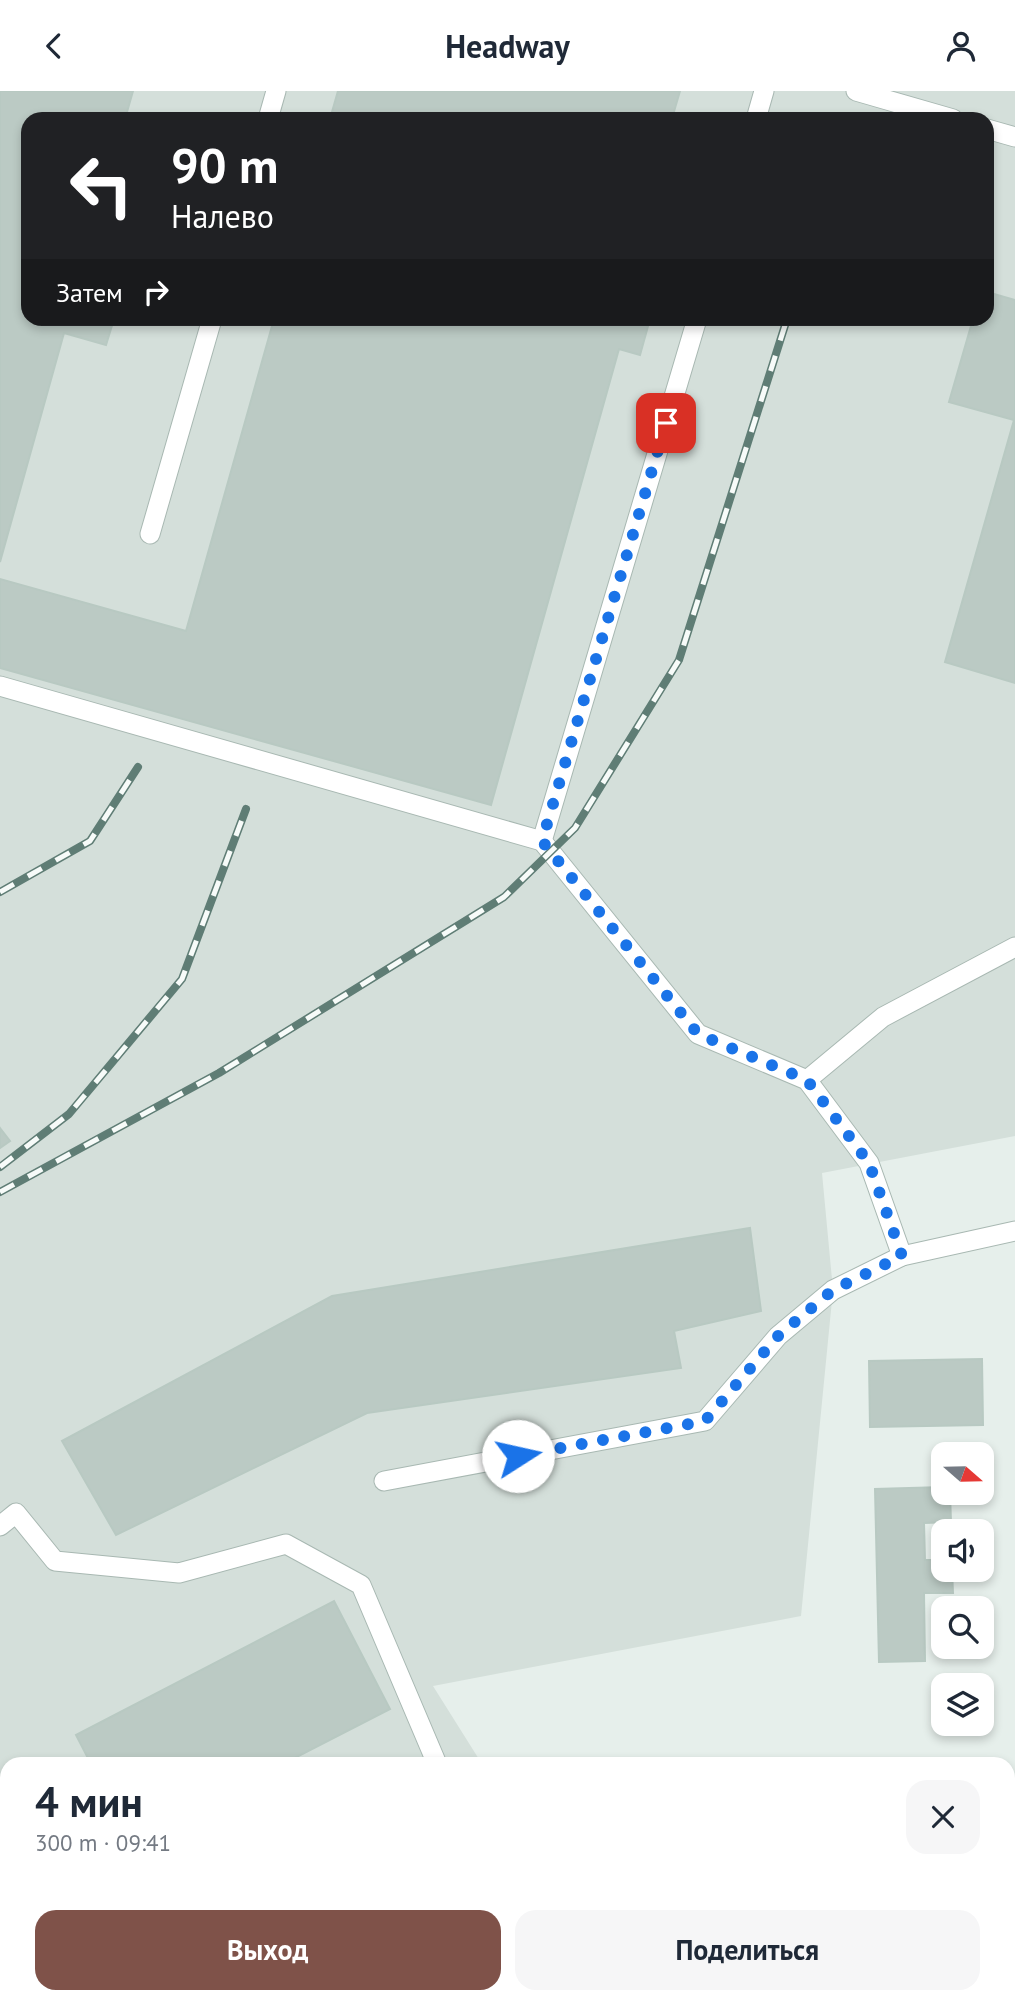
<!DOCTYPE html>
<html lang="ru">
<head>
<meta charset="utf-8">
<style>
  body { margin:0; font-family:"PT Sans",sans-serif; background:#f6f6f7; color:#1f2937; height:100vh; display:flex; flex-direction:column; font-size:26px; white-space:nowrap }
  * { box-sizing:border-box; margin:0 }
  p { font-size:23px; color:#747a83 }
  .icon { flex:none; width:38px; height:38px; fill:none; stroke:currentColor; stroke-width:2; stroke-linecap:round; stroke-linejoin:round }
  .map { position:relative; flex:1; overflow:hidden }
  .drawer { position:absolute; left:0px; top:1666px; width:1015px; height:247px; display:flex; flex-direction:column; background:#fff; border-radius:21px 21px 0 0; box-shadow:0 4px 10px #0003 }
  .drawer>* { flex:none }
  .banner { position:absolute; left:21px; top:21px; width:973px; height:214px; border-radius:21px; box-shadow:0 4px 10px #0003; background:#202124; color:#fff; overflow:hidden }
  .needle { width:46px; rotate:110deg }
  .tools { position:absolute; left:931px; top:1351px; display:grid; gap:14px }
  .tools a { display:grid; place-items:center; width:63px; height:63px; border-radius:14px; background:#fff; box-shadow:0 4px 10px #0003; font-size:35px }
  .pin { position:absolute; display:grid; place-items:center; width:60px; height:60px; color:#fff; margin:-30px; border-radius:14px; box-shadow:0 4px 10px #0006 }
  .me { position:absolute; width:77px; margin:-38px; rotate:80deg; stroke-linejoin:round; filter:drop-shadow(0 0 5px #0008) }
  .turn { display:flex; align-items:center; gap:24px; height:147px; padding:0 35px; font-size:32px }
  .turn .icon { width:91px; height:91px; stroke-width:2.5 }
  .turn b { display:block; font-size:49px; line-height:60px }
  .then { display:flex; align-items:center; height:66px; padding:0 35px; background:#0003; gap:14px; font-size:26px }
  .round { display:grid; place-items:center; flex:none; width:74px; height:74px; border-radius:21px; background:#f6f6f7 }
  .headline { display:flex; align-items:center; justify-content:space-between; height:119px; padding:0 35px }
  h1 { font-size:42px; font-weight:700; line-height:52px }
  .button { display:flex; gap:14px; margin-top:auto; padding:14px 35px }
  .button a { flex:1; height:80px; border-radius:21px; background:#7f5249; color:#fff; font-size:28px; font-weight:700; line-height:80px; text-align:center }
  .button a+a { background:#f6f6f7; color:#1f2937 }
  header { display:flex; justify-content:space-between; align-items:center; height:91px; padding:0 35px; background:#fff; font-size:32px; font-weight:700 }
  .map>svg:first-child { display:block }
</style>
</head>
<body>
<header><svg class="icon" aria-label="back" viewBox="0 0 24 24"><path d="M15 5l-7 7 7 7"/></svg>Headway<svg class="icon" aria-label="person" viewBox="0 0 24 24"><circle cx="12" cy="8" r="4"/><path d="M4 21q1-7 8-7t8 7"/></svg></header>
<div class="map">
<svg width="1015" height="1912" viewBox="0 0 1015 1912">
  <rect width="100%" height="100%" fill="#e6efeb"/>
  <path fill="#d4dfda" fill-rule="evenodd" d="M 0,0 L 1015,0 L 1015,1045 L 822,1082 L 833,1199 L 801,1525 L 433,1595 L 482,1673 L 7,1673 L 7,1906 L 1008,1906 L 1008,1831 L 1015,1829 L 1015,1912 L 0,1912 ZM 28,28 L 987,28 L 987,228 L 28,228 Z"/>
  <g fill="#bbcac4" stroke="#b8c9c2" stroke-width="2">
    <path d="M 0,0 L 133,0 L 125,28 L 28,28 L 28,228 L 114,228 L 106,254 L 64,242 L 0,471 Z"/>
    <path d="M 338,0 L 680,0 L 673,24 L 686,28 L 330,28 Z"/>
    <path d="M 987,201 L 1015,209 L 1015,592 L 945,571 L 1014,329 L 949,311 L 973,228 L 987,228 Z"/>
    <path d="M 274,228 L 650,228 L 640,264 L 619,258 L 491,714 L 0,577 L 0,488 L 186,540 Z"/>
    <path d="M 0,1037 L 10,1050 L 0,1057 Z"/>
    <path d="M 750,1137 L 761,1220 L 674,1240 L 681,1277 L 367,1322 L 116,1444 L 62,1350 L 332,1205 Z"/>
    <path d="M 982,1268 L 983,1334 L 870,1336 L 869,1270 Z"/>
    <path d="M 943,1396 L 943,1402 L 950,1402 L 951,1431 L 924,1432 L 925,1469 L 943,1469 L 943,1479 L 952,1479 L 953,1502 L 924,1502 L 925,1570 L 879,1571 L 875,1398 Z"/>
    <path d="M 334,1510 L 390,1618 L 283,1673 L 91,1673 L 76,1644 Z"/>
    <path d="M 200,1906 L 270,1906 L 273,1912 L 203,1912 Z"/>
  </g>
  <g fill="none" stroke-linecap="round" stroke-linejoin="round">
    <g stroke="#a8b8b2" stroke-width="21">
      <g id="service">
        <path d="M 856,0 L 953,28"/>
        <path d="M 268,28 L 276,0"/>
        <path d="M 756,28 L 764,0"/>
        <path d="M 987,38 L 1015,46"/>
        <path d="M 150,443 L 212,228"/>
        <path d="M 0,595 L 542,750 L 697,228"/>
        <path d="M 542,750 L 698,943 L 807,989 L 869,1072 L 902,1165 L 1015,1140"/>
        <path d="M 807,989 L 883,926 L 1015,856"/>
        <path d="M 384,1390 L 705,1330 L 778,1245 L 833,1199 L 902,1165"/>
        <path d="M 0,1435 L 16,1422 L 55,1470 L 179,1482 L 286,1453 L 361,1494 L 437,1673"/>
        <path d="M 1008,1875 L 1015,1873"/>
        <path d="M 88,1906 L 91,1912"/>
        <path d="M 625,1906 L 649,1912"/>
        <path d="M 885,1912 L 905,1906"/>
      </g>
    </g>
    <use href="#service" stroke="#fff" stroke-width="19"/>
    <g stroke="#5f7d75" stroke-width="8">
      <g id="rail">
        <path d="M 0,801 L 90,750 L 138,676"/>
        <path d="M 0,1076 L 69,1023 L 182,888 L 246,718"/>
        <path d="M 0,1101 L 219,982 L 504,806 L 575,737 L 679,569 L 787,228"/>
      </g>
    </g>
    <use href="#rail" stroke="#f7fbf9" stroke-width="5" stroke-dasharray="16" stroke-linecap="butt"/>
  </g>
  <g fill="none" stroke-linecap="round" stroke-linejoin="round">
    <path stroke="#1a73e8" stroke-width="12" stroke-dasharray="0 21.6" d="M 518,1365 L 705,1330 L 778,1245 L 833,1199 L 902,1165 L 869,1072 L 807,989 L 698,943 L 542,750 L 666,332"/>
  </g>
</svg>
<div class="tools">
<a><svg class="needle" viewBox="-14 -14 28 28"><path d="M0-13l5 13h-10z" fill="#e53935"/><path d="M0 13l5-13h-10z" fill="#747a83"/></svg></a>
<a><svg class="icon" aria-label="sound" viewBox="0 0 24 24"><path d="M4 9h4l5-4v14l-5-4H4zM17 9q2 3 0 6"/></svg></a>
<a><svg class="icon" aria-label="search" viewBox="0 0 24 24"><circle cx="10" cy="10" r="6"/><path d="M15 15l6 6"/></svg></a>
<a><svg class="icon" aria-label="layers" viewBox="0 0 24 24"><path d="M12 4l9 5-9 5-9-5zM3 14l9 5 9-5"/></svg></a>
</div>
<div class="pin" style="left:666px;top:332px;background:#d93025"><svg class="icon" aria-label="arrive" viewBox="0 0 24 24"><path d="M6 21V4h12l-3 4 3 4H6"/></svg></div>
<svg class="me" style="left:518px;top:1365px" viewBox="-20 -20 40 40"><circle r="19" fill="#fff"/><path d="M0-13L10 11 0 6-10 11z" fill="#1a73e8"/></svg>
<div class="banner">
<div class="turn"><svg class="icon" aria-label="left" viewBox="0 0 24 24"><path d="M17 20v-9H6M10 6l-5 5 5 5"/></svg><div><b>90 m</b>Налево</div></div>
<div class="then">Затем<svg class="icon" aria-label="right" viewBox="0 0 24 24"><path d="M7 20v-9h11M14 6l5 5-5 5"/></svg></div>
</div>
<section class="drawer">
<div class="headline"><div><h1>4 мин</h1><p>300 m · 09:41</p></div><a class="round"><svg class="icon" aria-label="close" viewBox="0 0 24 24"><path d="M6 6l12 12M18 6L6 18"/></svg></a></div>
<div class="button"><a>Выход</a><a>Поделиться</a></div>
</section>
</div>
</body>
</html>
